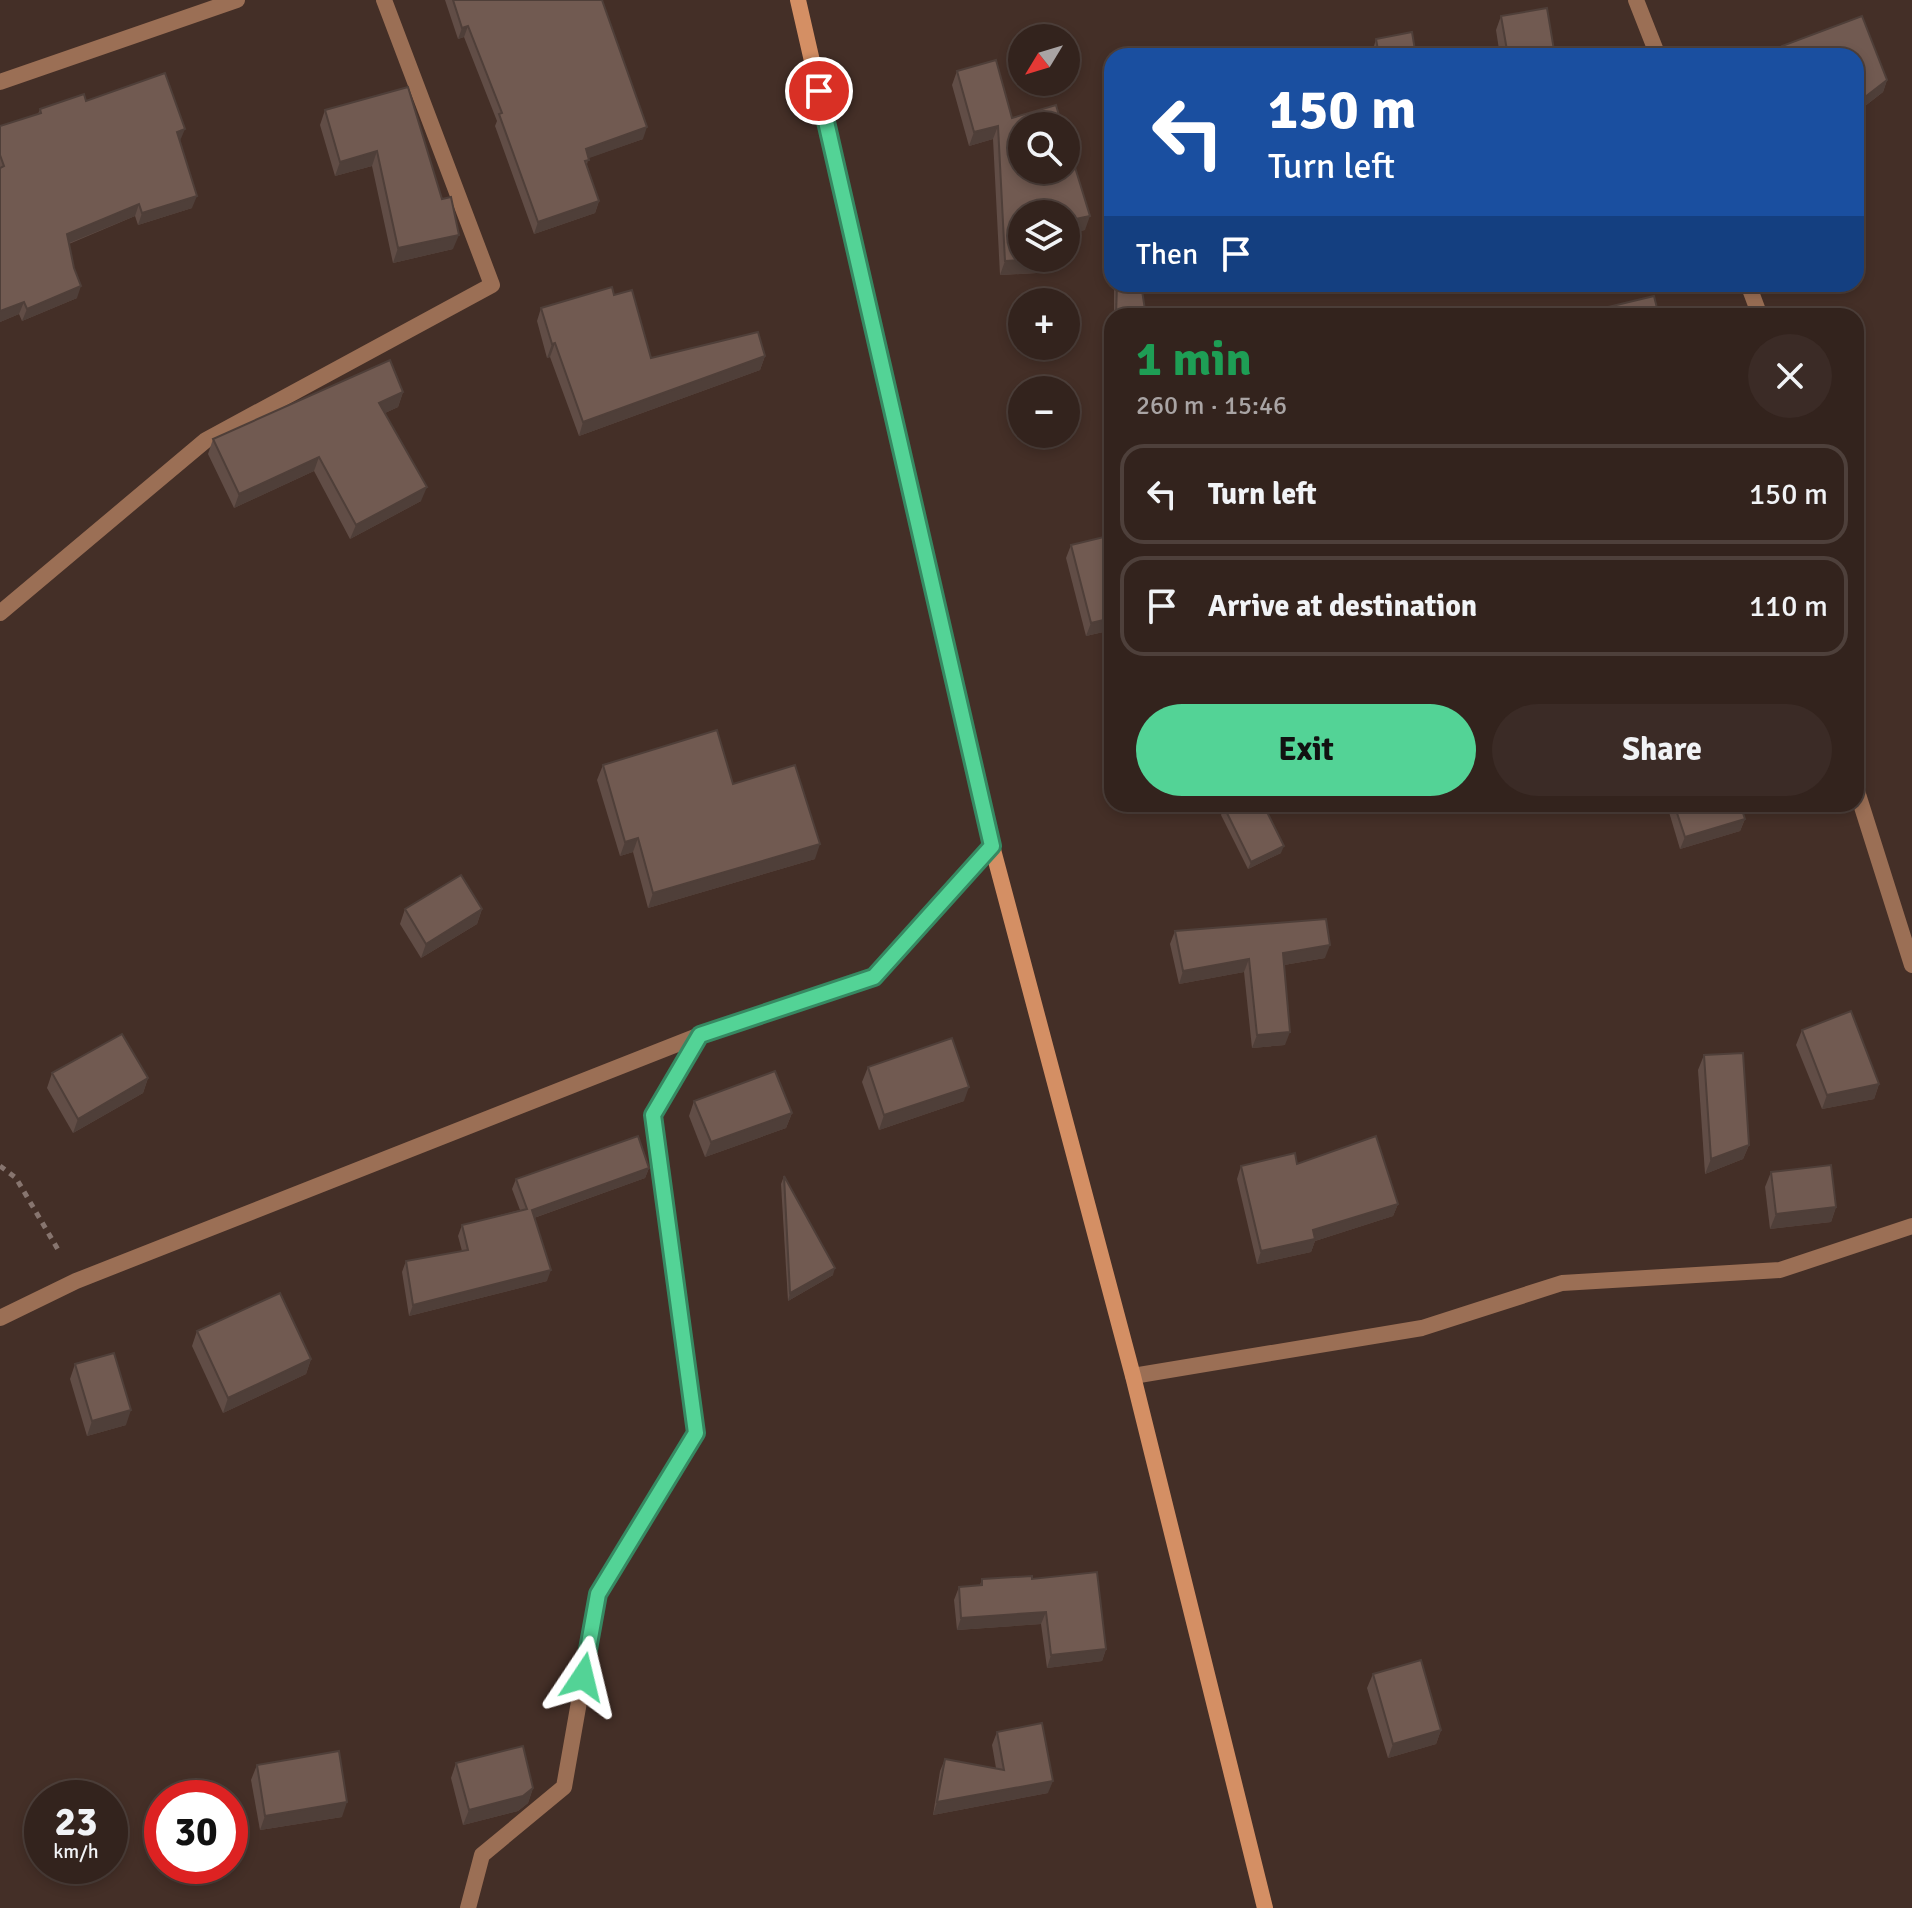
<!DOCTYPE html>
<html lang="en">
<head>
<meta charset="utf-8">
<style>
  body { margin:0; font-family:Signika,sans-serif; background:#3b2b26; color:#f1f3f6; height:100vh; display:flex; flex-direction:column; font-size:30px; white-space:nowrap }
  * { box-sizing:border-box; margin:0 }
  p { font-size:26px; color:#a9a4a4 }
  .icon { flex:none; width:44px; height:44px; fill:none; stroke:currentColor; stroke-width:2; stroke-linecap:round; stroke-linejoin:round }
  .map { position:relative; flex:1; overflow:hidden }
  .panel { position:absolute; left:1104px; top:308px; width:760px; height:504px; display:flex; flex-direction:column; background:#33231d; border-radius:24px; box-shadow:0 4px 12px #0003,0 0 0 2px #4e403b }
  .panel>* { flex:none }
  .guide { position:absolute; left:1104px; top:48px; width:760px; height:244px; border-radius:24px; box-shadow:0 4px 12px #0003,0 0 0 2px #4e403b; background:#1a4fa0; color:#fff; overflow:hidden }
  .needle { width:52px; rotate:232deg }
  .controls { position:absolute; left:1008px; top:24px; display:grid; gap:16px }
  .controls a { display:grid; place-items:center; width:72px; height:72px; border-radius:50%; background:#33231d; box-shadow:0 4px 12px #0003,0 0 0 2px #4e403b; font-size:40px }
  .speed { position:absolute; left:24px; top:1780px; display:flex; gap:16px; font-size:40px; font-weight:700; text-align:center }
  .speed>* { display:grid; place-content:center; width:104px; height:104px; border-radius:50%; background:#33231d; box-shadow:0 4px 12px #0003,0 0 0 2px #4e403b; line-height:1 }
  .speed small { font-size:20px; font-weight:400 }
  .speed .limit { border:12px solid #d22; background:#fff; color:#111 }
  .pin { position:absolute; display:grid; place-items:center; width:68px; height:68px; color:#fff; margin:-34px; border:4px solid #fff; border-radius:50%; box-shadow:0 2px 8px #0007 }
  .me { position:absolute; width:88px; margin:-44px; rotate:10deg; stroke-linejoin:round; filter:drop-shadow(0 0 6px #0008) }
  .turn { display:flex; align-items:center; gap:28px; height:168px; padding:0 32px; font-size:36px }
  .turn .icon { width:104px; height:104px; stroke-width:2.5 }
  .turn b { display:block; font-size:56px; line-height:68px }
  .then { display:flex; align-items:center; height:76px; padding:0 32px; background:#0003; gap:16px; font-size:30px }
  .round { display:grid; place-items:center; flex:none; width:84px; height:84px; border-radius:42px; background:#3b2b26 }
  .summary { display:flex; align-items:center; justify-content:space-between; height:136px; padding:0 32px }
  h1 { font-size:48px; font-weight:700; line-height:60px; color:#1e9e55 }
  .button { display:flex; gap:16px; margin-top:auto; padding:16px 32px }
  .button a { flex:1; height:92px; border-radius:48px; background:#53d396; color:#111; font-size:32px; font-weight:700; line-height:92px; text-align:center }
  .button a+a { background:#3b2b26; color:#f1f3f6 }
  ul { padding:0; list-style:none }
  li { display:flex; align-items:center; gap:24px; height:100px; margin:0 16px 12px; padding:0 16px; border:4px solid #4e403b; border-radius:24px }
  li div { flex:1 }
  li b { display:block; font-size:30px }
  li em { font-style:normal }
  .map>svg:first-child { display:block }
</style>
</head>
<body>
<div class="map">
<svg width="1912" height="1908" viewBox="0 0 1912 1908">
  <rect width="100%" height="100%" fill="#442f27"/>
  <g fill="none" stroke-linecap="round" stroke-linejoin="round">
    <path stroke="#87756f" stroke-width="5" stroke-dasharray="6 6" stroke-linecap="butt" d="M 0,1166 L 16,1178 L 60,1253"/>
    <g stroke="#9b6f55" stroke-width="16">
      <path d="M 1636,0 L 1658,56"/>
      <path d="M 0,82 L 237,0"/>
      <path d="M 1748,284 L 1760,316"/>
      <path d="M 0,613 L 206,440 L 492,285 L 384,0"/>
      <path d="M 1856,788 L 1912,965"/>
      <path d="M 0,1318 L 76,1281 L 700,1035 L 874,977 L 992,846"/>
      <path d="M 1133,1376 L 1422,1328 L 1562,1283 L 1780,1270 L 1912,1226"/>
      <path d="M 468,1908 L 482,1855 L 564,1787 L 598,1594 L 696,1433 L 653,1115 L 700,1035"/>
    </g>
    <path stroke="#d48f64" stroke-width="16" d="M 798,0 L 992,846 L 1133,1376 L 1265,1908"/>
  </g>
  <g fill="#614d46">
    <path d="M 445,0 L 602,0 L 643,139 L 588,158 L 587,165 L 599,201 L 595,213 L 534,234 L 495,126 L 497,121 L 464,37 L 458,39 Z"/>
    <path d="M 1501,16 L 1555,56 L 1500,56 L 1496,30 Z"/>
    <path d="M 1862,16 L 1887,80 L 1883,92 L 1856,113 L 1856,56 L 1779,56 L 1782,46 Z"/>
    <path d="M 1376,39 L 1416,56 L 1375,56 L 1374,46 Z"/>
    <path d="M 957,71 L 1012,118 L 1085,230 L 1066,234 L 1066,214 L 1022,214 L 1042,259 L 1037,273 L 1000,275 L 993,139 L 969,146 L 952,85 Z"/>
    <path d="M 86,101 L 180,141 L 192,208 L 138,225 L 135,216 L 69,244 L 77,298 L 22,321 L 19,314 L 0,322 L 0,126 L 38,114 L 40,109 Z"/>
    <path d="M 325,110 L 442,199 L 453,249 L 393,263 L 372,166 L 335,176 L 320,125 Z"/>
    <path d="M 1114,284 L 1141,284 L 1146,316 L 1114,316 Z"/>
    <path d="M 614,295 L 651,358 L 765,356 L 760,370 L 579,436 L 550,357 L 547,358 L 537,321 L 541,308 Z"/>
    <path d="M 403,392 L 398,407 L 385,413 L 421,501 L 350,539 L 314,471 L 234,508 L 208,454 L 213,439 Z"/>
    <path d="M 1112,535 L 1112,630 L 1086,636 L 1066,558 L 1071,545 Z"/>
    <path d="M 603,765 L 733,784 L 815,859 L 648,908 L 633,852 L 620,856 L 597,780 Z"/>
    <path d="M 1672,804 L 1740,804 L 1745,819 L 1740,831 L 1680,849 L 1669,812 Z"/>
    <path d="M 1224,807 L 1281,853 L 1248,869 L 1221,815 Z"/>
    <path d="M 405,909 L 482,909 L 477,924 L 421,958 L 400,924 Z"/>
    <path d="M 1175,931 L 1325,958 L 1284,965 L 1285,1045 L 1252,1048 L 1244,972 L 1179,984 L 1170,944 Z"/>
    <path d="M 1802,1030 L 1879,1084 L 1874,1099 L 1822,1109 L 1796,1045 Z"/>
    <path d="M 1704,1055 L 1749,1145 L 1743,1159 L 1705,1174 L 1698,1070 Z"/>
    <path d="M 868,1067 L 964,1101 L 879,1130 L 862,1082 Z"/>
    <path d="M 52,1073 L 148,1078 L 143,1093 L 73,1133 L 47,1088 Z"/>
    <path d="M 694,1101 L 792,1113 L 786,1128 L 705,1157 L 689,1116 Z"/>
    <path d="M 1297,1164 L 1398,1204 L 1393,1216 L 1315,1241 L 1311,1252 L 1257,1264 L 1237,1179 L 1241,1166 Z"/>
    <path d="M 649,1168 L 645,1178 L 534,1218 L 547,1281 L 409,1316 L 402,1272 L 406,1261 L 462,1251 L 458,1236 L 462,1225 L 520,1210 L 512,1189 L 516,1179 Z"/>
    <path d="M 1771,1172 L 1836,1207 L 1831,1222 L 1770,1229 L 1765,1187 Z"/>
    <path d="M 784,1176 L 833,1275 L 788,1301 L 781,1184 Z"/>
    <path d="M 197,1331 L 311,1359 L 306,1374 L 223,1413 L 192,1346 Z"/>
    <path d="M 75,1364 L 126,1425 L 87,1436 L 70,1379 Z"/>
    <path d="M 982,1579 L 1032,1579 L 1106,1649 L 1102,1661 L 1047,1668 L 1041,1624 L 957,1630 L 954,1600 L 959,1587 L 980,1585 Z"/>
    <path d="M 1373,1674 L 1441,1730 L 1436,1744 L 1388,1758 L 1367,1688 Z"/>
    <path d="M 997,1732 L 1048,1793 L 933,1815 L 940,1771 L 945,1759 L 996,1768 L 992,1745 Z"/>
    <path d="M 456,1763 L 533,1788 L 528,1803 L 518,1811 L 463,1825 L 451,1778 Z"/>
    <path d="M 257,1765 L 342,1817 L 260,1830 L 251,1780 Z"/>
  </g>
  <g fill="#4f3f39">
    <path d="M 468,26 L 464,37 L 458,39 L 462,28 Z"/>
    <path d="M 1887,80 L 1883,92 L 1856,113 L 1856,104 Z"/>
    <path d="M 998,126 L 993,139 L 969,146 L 974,132 Z"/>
    <path d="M 647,127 L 643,139 L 581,161 L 586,149 Z"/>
    <path d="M 185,129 L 180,141 L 177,132 Z"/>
    <path d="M 377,151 L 372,166 L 335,176 L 340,162 Z"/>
    <path d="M 197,196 L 192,208 L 138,225 L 142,213 Z"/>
    <path d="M 599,201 L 595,213 L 534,234 L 538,222 Z"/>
    <path d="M 139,204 L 135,216 L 62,246 L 67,234 Z"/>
    <path d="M 1090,216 L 1085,230 L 1066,234 L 1066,221 Z"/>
    <path d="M 459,235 L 453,249 L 393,263 L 398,248 Z"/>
    <path d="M 1042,259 L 1037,273 L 1000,275 L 1005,261 Z"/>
    <path d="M 81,286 L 77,298 L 22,321 L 27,309 Z"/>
    <path d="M 24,302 L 19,314 L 0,322 L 0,311 Z"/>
    <path d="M 555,343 L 550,357 L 547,358 L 552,344 Z"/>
    <path d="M 765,356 L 760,370 L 579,436 L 583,422 Z"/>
    <path d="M 403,392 L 398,407 L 374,418 L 379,403 Z"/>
    <path d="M 319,457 L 314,471 L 234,508 L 239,494 Z"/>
    <path d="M 427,487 L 421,501 L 350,539 L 356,525 Z"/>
    <path d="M 1112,618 L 1112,630 L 1086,636 L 1091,623 Z"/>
    <path d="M 1745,819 L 1740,831 L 1680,849 L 1685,837 Z"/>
    <path d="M 638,838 L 633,852 L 620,856 L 625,842 Z"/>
    <path d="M 820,844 L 815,859 L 648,908 L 653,893 Z"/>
    <path d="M 1284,846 L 1281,853 L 1248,869 L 1251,862 Z"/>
    <path d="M 482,909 L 477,924 L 421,958 L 426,944 Z"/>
    <path d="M 1330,945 L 1325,958 L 1278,966 L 1283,953 Z"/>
    <path d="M 1249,959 L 1244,972 L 1179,984 L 1183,971 Z"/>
    <path d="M 1290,1032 L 1285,1045 L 1252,1048 L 1257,1035 Z"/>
    <path d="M 148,1078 L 143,1093 L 73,1133 L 78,1119 Z"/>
    <path d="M 1879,1084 L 1874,1099 L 1822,1109 L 1827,1095 Z"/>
    <path d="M 969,1087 L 964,1101 L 879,1130 L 884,1115 Z"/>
    <path d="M 792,1113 L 786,1128 L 705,1157 L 711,1142 Z"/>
    <path d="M 1749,1145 L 1743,1159 L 1705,1174 L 1711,1159 Z"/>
    <path d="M 649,1168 L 645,1178 L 528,1220 L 532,1210 Z"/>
    <path d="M 1398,1204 L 1393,1216 L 1315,1241 L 1311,1252 L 1257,1264 L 1261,1251 L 1313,1230 Z"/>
    <path d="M 1836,1207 L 1831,1222 L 1770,1229 L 1776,1214 Z"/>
    <path d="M 835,1268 L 833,1275 L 788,1301 L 790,1293 Z"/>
    <path d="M 551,1270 L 547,1281 L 409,1316 L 413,1305 Z"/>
    <path d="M 311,1359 L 306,1374 L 223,1413 L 228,1398 Z"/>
    <path d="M 131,1410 L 126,1425 L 87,1436 L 92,1421 Z"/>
    <path d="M 1046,1612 L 1041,1624 L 957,1630 L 961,1618 Z"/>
    <path d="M 1106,1649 L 1102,1661 L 1047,1668 L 1051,1655 Z"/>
    <path d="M 1441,1730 L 1436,1744 L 1388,1758 L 1393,1744 Z"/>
    <path d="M 1053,1781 L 1048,1793 L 933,1815 L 937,1802 Z"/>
    <path d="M 533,1788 L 528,1803 L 518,1811 L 463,1825 L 469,1810 Z"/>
    <path d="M 347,1802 L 342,1817 L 260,1830 L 265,1816 Z"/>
  </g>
  <g fill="#715a51" stroke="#4f3f39" stroke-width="2">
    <path d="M 453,0 L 602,0 L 647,127 L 586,149 L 589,160 L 585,161 L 599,201 L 538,222 L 499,114 L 502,113 L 468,26 L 462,28 Z"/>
    <path d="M 1547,8 L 1555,56 L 1508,56 L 1501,16 Z"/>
    <path d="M 1862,16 L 1887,80 L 1856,104 L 1856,56 L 1786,56 L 1782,46 Z"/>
    <path d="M 1412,32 L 1416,56 L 1379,56 L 1376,39 Z"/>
    <path d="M 996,60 L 1012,118 L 1056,105 L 1062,126 L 1022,126 L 1022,170 L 1066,170 L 1066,138 L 1090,216 L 1066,221 L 1066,214 L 1022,214 L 1022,258 L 1042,258 L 1042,259 L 1005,261 L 998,126 L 974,132 L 957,71 Z"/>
    <path d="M 165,73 L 185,129 L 177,132 L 197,196 L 142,213 L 139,204 L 67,234 L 74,268 L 81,286 L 27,309 L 24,302 L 0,311 L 0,168 L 4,166 L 0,155 L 0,126 L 41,113 L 40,109 L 84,94 L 86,101 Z"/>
    <path d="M 408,87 L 442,199 L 451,197 L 459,235 L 398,248 L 377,151 L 340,162 L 325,110 Z"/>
    <path d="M 1117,284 L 1141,284 L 1146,316 L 1116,316 Z"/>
    <path d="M 612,287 L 614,295 L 632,290 L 651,358 L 758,332 L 765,356 L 583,422 L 555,343 L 552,344 L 541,308 Z"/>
    <path d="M 1654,296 L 1659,316 L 1606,316 L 1604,308 Z"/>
    <path d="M 390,360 L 403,392 L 379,403 L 427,487 L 356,525 L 319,457 L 239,494 L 213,439 Z"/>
    <path d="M 1112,535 L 1112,618 L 1091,623 L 1071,545 Z"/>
    <path d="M 717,730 L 733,784 L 795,765 L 820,844 L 653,893 L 638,838 L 625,842 L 603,765 Z"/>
    <path d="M 1231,804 L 1263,804 L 1284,846 L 1251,862 L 1224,807 Z"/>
    <path d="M 1674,804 L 1740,804 L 1745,819 L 1685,837 Z"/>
    <path d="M 461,875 L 482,909 L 426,944 L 405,909 Z"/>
    <path d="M 1326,919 L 1330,945 L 1283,953 L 1290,1032 L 1257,1035 L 1249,959 L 1183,971 L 1175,931 Z"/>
    <path d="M 1851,1011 L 1879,1084 L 1827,1095 L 1802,1030 Z"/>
    <path d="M 122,1034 L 148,1078 L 78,1119 L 52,1073 Z"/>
    <path d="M 952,1038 L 969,1087 L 884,1115 L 868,1067 Z"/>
    <path d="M 1743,1053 L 1749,1145 L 1711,1159 L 1704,1055 Z"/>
    <path d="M 775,1071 L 792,1113 L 711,1142 L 694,1101 Z"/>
    <path d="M 638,1136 L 649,1168 L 532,1210 L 551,1270 L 413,1305 L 406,1261 L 468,1250 L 462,1225 L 527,1209 L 516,1179 Z"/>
    <path d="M 1376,1136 L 1398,1204 L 1313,1230 L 1315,1239 L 1261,1251 L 1241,1166 L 1295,1153 L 1297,1164 Z"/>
    <path d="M 1831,1165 L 1836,1207 L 1776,1214 L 1771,1172 Z"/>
    <path d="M 784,1176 L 835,1268 L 790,1293 Z"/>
    <path d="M 280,1293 L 311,1359 L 228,1398 L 197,1331 Z"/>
    <path d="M 114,1353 L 131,1410 L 92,1421 L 75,1364 Z"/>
    <path d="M 1097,1572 L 1106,1649 L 1051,1655 L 1046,1612 L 961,1618 L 959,1587 L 982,1585 L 982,1579 L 1032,1576 L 1032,1579 Z"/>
    <path d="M 1421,1660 L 1441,1730 L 1393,1744 L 1373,1674 Z"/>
    <path d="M 1042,1723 L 1053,1781 L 937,1802 L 945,1759 L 1004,1770 L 997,1732 Z"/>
    <path d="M 523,1746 L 533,1788 L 523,1796 L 469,1810 L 456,1763 Z"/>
    <path d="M 339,1751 L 347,1802 L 265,1816 L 257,1765 Z"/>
  </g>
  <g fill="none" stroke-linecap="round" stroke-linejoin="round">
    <g stroke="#368962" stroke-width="20">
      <path id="route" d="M 583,1677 L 598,1594 L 696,1433 L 653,1115 L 700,1035 L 874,977 L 992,846 L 819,91"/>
    </g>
    <use href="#route" stroke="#53d396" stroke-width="14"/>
  </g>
</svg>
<div class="controls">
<a><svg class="needle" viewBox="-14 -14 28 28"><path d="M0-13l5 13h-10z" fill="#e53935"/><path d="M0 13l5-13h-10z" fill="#a9a4a4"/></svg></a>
<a><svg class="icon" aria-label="search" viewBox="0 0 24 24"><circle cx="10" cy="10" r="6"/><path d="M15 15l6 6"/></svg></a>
<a><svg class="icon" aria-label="layers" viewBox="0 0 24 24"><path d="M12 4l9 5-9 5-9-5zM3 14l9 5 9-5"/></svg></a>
<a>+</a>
<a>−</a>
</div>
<div class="speed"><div>23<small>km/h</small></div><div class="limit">30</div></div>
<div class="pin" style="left:819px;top:91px;background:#d93025"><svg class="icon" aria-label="arrive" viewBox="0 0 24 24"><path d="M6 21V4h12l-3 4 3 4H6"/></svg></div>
<svg class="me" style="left:583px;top:1677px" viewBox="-20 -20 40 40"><path d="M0-17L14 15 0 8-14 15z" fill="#53d396" stroke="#fff" stroke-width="4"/></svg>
<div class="guide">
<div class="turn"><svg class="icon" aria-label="left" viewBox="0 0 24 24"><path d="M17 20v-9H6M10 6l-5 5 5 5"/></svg><div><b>150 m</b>Turn left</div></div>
<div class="then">Then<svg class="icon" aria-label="arrive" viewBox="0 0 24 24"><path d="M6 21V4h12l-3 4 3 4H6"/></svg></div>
</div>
<section class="panel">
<div class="summary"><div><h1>1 min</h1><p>260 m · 15:46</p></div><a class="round"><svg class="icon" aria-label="close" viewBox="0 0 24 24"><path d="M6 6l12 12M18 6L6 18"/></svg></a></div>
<ul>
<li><svg class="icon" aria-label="left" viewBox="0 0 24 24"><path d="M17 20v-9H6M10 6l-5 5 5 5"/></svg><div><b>Turn left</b></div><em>150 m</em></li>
<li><svg class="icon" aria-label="arrive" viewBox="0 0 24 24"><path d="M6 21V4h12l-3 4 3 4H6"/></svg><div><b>Arrive at destination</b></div><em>110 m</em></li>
</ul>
<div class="button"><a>Exit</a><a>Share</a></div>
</section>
</div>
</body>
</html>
